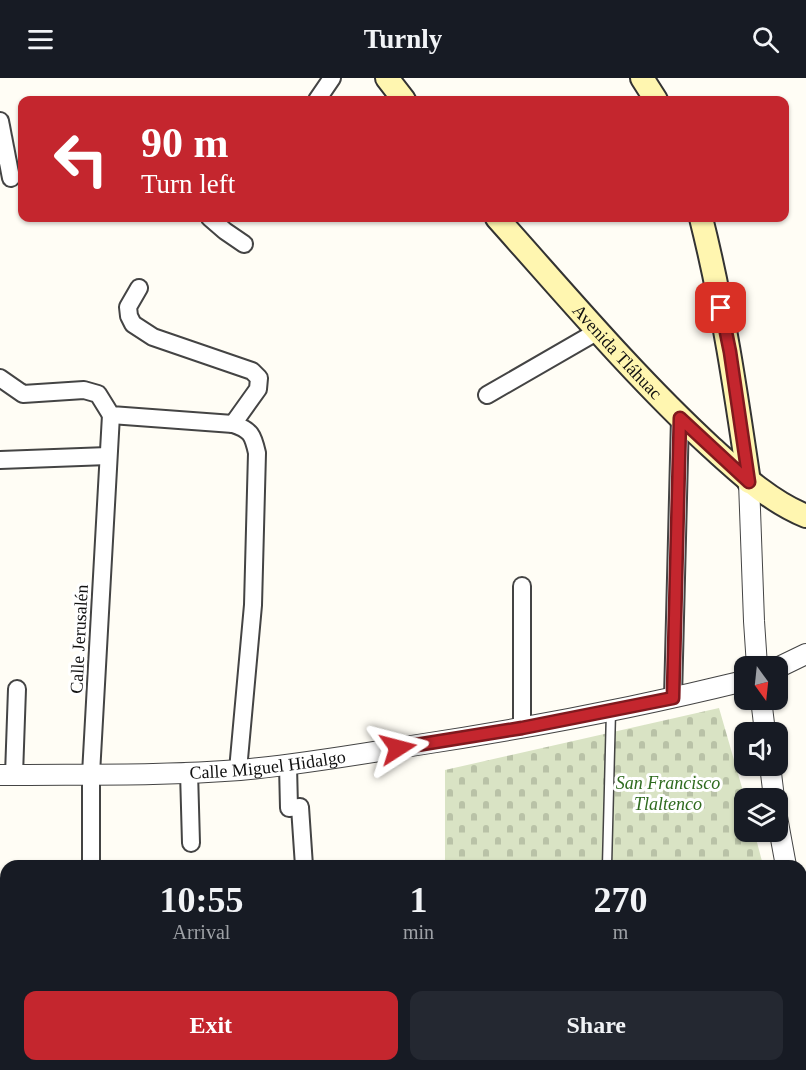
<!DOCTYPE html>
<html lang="en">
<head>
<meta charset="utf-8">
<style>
  body { margin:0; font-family:"Times New Roman",serif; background:#242831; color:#f1f3f6; height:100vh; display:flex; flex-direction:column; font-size:22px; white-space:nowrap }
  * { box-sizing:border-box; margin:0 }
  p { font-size:20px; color:#9ea1a6 }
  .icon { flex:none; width:33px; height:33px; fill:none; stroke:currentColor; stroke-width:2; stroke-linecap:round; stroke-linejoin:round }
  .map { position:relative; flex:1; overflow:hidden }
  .details { position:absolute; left:0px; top:782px; width:807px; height:212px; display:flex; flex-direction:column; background:#171b24; border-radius:18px 18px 0 0; box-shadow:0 2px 4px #0004 }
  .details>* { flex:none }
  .top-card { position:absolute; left:18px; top:18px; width:771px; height:126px; border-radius:12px; box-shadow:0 2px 4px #0004; background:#c4262e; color:#fff; overflow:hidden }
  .needle { width:39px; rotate:165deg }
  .fabs { position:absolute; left:734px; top:578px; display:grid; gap:12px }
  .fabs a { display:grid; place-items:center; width:54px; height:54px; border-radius:12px; background:#171b24; box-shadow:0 2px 4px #0004; font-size:30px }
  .pin { position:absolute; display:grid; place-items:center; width:51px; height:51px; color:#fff; margin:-26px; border-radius:12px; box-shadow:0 3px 9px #0006 }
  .me { position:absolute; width:66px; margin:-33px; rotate:81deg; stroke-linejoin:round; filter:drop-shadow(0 0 4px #0008) }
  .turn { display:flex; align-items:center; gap:21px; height:126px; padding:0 24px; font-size:27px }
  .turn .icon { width:78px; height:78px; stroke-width:2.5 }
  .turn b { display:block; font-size:42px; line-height:51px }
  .eta { display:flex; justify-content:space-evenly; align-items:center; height:102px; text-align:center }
  .eta b { font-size:36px; font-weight:800; line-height:42px }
  .primary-button { display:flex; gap:12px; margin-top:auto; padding:12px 24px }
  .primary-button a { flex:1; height:69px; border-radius:12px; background:#c4262e; color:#fff; font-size:24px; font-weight:800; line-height:69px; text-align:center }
  .primary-button a+a { background:#242831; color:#f1f3f6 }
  header { display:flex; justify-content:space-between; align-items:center; height:78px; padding:0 24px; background:#171b24; font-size:27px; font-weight:800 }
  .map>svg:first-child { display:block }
</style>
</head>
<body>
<header><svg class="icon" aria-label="menu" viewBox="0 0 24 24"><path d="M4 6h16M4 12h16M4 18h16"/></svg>Turnly<svg class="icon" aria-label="search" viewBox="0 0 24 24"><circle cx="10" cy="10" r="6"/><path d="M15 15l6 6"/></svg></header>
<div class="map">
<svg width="806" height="992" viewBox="0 0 806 992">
  <defs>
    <pattern id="cemetery-stones" width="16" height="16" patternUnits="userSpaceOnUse" patternTransform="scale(1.5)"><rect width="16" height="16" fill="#d9e3c4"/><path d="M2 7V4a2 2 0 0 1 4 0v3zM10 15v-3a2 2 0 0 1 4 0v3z" fill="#b9c2a7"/></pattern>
  </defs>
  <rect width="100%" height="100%" fill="#fffdf5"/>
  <g fill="url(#cemetery-stones)">
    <path d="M 719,630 L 745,720 L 744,753 L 754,753 L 763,787 L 445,788 L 445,692 Z"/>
    <path d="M 801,939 L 806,956 L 806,992 L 445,992 L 445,987 L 801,987 Z"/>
  </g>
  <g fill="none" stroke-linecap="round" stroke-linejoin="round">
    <g stroke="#444" stroke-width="11">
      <g id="service">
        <path d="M 607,788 L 611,633"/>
        <path d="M 602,992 L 602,987"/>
      </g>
    </g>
    <g stroke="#444" stroke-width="20">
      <g id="minor">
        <path d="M 317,22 L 332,0"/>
        <path d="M 0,43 L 11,100"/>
        <path d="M 210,140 L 225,153 L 244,166"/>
        <path d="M 139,210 L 128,229 L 129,238 L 133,246 L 153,259 L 252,293 L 259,300 L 258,311 L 233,346"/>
        <path d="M 0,300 L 23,316 L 84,312 L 98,316 L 111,337 L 233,346 C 251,352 253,357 257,375 L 253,527 L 238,692"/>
        <path d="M 487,317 L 598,253"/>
        <path d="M 0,382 L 108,378"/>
        <path d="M 522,508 L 522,650"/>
        <path d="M 673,620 L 680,340"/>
        <path d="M 288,687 L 289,730 L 300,729 L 304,788"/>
        <path d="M 189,694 L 191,765"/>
        <path d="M 14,697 L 17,611"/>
        <path d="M 91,788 L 91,696 L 111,337"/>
        <path d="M 92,988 L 358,992"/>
      </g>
    </g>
    <g stroke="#444" stroke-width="22">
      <g id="tertiary">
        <path d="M 749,404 L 754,543 L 757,588"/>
        <path d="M 777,590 L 806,576"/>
        <path d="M 761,621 L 765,654"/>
        <path d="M 770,687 L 774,720"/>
        <path id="s1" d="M 0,697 C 79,696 161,698 240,692 C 297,687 354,677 411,668 C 523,651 634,630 744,603"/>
        <path d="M 777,739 L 786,788"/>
        <path d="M 801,856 L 806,879"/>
      </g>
    </g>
    <g stroke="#333" stroke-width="26">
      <g id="secondary">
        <path d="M 387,0 L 404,22"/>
        <path d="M 642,0 L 656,22"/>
        <path id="s2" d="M 497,140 C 566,217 634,298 711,369 C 740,395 769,423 806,438"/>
        <path d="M 701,140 C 723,227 736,315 749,404"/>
      </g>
    </g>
    <use href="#service" stroke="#fff" stroke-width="8"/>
    <use href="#minor" stroke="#fff" stroke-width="16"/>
    <use href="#tertiary" stroke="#fff" stroke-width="20"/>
    <use href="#secondary" stroke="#fff6b0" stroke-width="22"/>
  </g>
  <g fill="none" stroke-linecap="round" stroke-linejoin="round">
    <g stroke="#7f191e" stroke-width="15">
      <path id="route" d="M 398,670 L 522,650 L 673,620 L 680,340 L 749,404 L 730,274 L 721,230"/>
    </g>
    <use href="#route" stroke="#c4262e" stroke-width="10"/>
  </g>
  <g text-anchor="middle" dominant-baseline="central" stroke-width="6" stroke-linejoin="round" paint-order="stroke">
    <g font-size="18" fill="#111" stroke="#fff">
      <text stroke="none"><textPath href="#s2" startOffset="180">Avenida Tláhuac</textPath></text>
      <text transform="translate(79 561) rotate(-87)">Calle Jerusalén</text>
      <text stroke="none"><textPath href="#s1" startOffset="268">Calle Miguel Hidalgo</textPath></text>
    </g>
    <g font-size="18" font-style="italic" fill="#2f6b1f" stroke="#fff">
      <text x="668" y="705">San Francisco<tspan x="668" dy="21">Tlaltenco</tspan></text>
    </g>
  </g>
</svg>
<div class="fabs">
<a><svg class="needle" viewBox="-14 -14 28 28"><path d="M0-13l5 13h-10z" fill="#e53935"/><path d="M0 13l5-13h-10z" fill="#9ea1a6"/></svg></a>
<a><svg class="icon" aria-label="sound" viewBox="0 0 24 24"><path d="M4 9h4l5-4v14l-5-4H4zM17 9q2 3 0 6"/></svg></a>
<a><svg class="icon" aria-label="layers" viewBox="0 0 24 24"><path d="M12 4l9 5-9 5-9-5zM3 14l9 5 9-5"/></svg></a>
</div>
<div class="pin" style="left:721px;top:230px;background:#d93025"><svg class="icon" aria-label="arrive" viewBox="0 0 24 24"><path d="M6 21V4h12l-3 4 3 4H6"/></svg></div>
<svg class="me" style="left:398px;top:670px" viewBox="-20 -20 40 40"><path d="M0-17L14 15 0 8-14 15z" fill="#c4262e" stroke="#fff" stroke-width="4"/></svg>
<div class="top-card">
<div class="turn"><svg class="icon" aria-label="left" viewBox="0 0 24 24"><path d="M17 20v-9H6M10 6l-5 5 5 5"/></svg><div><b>90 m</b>Turn left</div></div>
</div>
<section class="details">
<div class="eta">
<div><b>10:55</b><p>Arrival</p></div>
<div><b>1</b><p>min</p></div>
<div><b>270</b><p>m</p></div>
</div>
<div class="primary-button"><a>Exit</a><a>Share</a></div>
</section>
</div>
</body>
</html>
